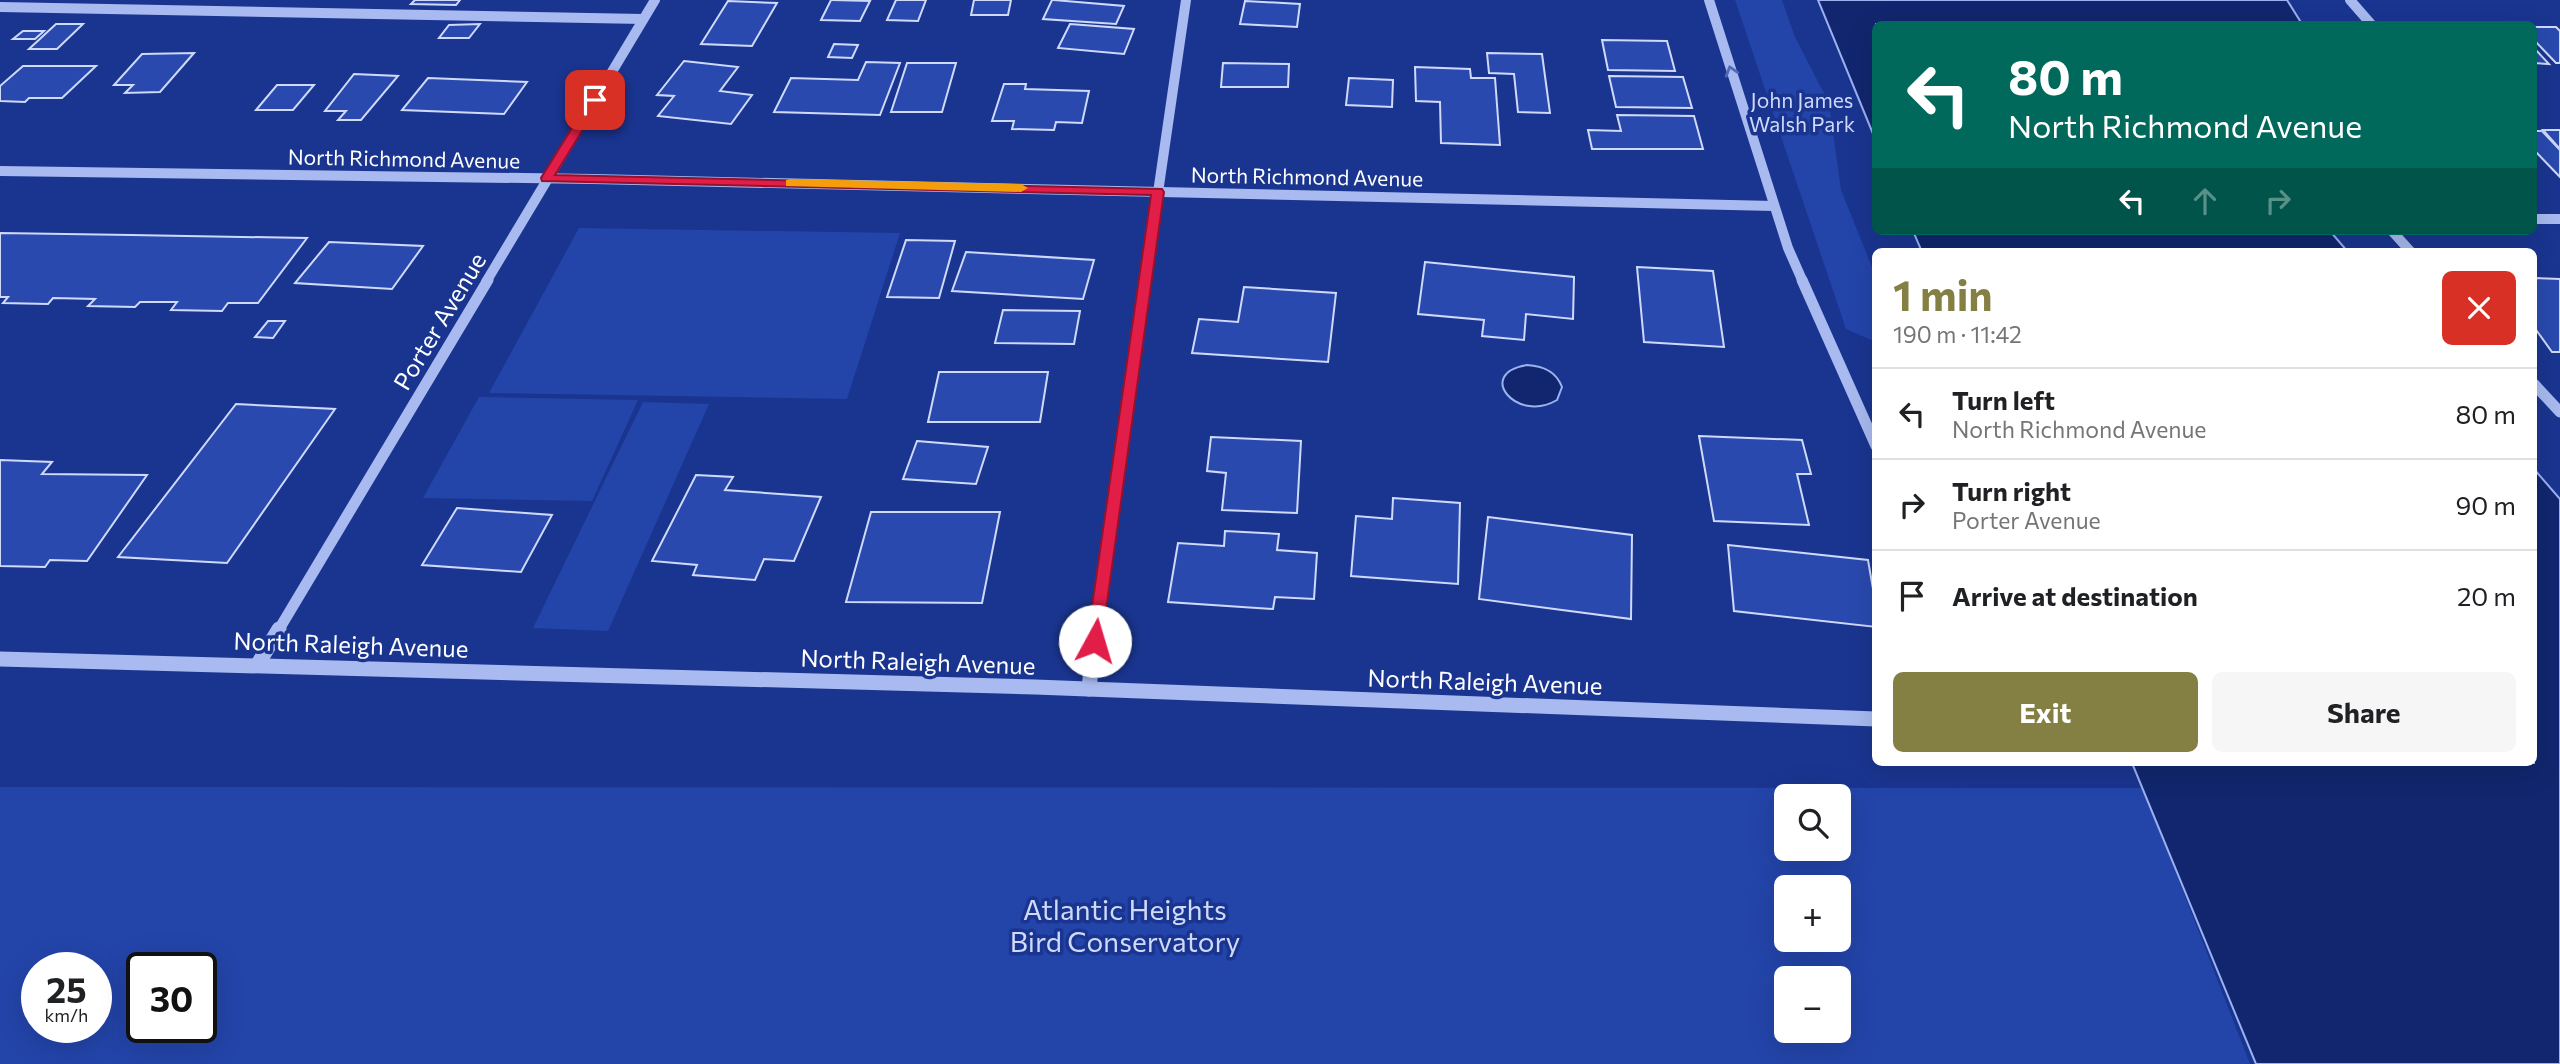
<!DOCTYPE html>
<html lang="en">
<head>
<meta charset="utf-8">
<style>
  body { margin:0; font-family:Commissioner,sans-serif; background:#f6f6f6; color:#202124; height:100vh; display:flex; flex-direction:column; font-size:26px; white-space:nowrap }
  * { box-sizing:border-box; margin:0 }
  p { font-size:23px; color:#757577 }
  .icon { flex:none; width:38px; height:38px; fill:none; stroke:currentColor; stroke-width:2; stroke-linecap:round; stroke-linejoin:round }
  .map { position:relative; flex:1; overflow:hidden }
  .sheet { position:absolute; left:1872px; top:248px; width:665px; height:518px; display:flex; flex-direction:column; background:#fff; border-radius:10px; box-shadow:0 7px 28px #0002 }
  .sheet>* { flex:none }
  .hud { position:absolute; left:1872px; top:21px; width:665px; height:214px; border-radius:10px; box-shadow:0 7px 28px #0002; background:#00695c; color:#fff; overflow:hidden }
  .controls { position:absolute; left:1774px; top:784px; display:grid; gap:14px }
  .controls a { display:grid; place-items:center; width:77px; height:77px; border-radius:10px; background:#fff; box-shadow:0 7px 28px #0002; font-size:35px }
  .speed { position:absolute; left:21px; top:952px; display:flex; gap:14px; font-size:35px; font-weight:700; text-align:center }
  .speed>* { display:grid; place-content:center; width:91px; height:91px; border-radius:50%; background:#fff; box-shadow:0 7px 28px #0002; line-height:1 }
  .speed small { font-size:18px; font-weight:400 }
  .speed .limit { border:4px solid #111; border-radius:10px; background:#fff; color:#111 }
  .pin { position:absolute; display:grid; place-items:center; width:60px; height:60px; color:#fff; margin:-30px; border-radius:14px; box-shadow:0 4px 10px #0006 }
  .me { position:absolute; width:77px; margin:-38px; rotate:6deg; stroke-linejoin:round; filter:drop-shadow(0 0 5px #0008) }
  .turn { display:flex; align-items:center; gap:24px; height:147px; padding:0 21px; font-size:32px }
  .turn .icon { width:91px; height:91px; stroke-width:2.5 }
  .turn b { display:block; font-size:49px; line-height:60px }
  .lanes { display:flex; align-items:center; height:66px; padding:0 21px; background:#0003; justify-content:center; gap:35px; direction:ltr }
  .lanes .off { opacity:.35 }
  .round { display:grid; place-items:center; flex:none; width:74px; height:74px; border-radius:10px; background:#f6f6f6 }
  .headline { display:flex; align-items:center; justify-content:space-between; height:119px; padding:0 21px }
  h1 { font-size:42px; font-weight:700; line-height:52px; color:#847f42 }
  .action { display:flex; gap:14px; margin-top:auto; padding:14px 21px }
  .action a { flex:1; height:80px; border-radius:10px; background:#847f42; color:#fff; font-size:28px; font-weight:700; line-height:80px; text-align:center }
  .action a+a { background:#f6f6f6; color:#202124 }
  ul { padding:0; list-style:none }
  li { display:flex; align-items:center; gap:21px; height:91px; padding:0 21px; border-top:2px solid #e0e0e0 }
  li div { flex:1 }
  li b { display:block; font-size:26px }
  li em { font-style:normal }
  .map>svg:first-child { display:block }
</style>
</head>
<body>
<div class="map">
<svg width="2560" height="1064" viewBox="0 0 2560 1064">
  <rect width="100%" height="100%" fill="#1a3590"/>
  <g fill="#2344a9" fill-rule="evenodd">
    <path d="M 1735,0 L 1782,0 L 1795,37 L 1829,103 L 1841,190 L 1876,277 L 1876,342 L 1846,329 Z"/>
    <path d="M 579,228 L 900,233 L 847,399 L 489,393 Z"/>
    <path d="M 479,397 L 638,400 L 592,501 L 423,498 Z"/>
    <path d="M 643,402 L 709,404 L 608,631 L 533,628 Z"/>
    <path d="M 0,787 L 2143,788 L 2250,1064 L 0,1064 ZM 1787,796 L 1839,796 L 1839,849 L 1787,849 ZM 1787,887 L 1839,887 L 1839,940 L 1787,940 ZM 37,968 L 96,968 L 96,1027 L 37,1027 ZM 142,968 L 201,968 L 201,1027 L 142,1027 ZM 1787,978 L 1839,978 L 1839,1031 L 1787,1031 Z"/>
  </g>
  <g fill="#11266e" stroke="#9bb1f1" stroke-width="2">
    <path d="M 1818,0 L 2287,0 L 2302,24 L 1876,24 L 1876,141 Z"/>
    <path d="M 1913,231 L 2330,231 L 2348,252 L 1922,252 Z"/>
    <path d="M 1527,365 C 1543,366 1556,371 1562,387 L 1557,400 C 1516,424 1475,373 1527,365 Z"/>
    <path d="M 2534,469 L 2560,499 L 2560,1064 L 2256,1064 L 2132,763 L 2534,763 Z"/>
  </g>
  <g fill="#2949ae" stroke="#cfd9fa" stroke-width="2">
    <path d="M 415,0 L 460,0 L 456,5 L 411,4 Z"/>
    <path d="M 831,0 L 832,0 L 870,1 L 860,21 L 821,20 Z"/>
    <path d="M 896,0 L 926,0 L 918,21 L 887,20 Z"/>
    <path d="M 974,0 L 1011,0 L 1008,15 L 971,15 Z"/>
    <path d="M 1052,0 L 1054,0 L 1124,6 L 1116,24 L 1043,19 Z"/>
    <path d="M 728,1 L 777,3 L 752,46 L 701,44 Z"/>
    <path d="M 1245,1 L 1300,4 L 1297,27 L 1240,24 Z"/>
    <path d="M 56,24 L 83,24 L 57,49 L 29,49 Z"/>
    <path d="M 480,24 L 469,38 L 439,38 L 449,25 Z"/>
    <path d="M 1070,24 L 1134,29 L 1124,54 L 1058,48 Z"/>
    <path d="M 2534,27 L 2556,27 L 2560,31 L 2560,63 L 2556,63 L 2534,40 Z"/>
    <path d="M 23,31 L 44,31 L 35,39 L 13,39 Z"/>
    <path d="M 1602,40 L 1667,41 L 1675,71 L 1608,70 Z"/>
    <path d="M 834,44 L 858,45 L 852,58 L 828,57 Z"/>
    <path d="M 2534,48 L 2549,64 L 2534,63 Z"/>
    <path d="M 194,53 L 160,92 L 125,93 L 133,85 L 114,85 L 142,54 Z"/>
    <path d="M 1487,53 L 1542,54 L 1550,113 L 1518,112 L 1514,74 L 1489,73 Z"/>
    <path d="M 684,61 L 738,67 L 720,91 L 752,95 L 731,124 L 658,116 L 674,96 L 657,95 Z"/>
    <path d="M 866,62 L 900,63 L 880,115 L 774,112 L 791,78 L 858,80 Z"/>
    <path d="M 907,63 L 956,63 L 942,112 L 891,112 Z"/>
    <path d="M 1223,63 L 1289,64 L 1288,87 L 1221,87 Z"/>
    <path d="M 23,66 L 96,66 L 62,98 L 29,98 L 25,102 L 0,101 L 0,86 Z"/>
    <path d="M 1415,67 L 1470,69 L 1471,78 L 1495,78 L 1500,145 L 1441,143 L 1440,102 L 1416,101 Z"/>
    <path d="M 354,74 L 398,76 L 361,120 L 338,120 L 346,111 L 325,111 Z"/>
    <path d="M 1609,76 L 1683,77 L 1692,108 L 1616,107 Z"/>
    <path d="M 428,78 L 527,82 L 504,114 L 402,110 Z"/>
    <path d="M 1349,78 L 1393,80 L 1392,107 L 1346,105 Z"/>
    <path d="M 1004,84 L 1026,84 L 1025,89 L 1089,91 L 1082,123 L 1056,122 L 1054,130 L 1012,129 L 1014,121 L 992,121 Z"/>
    <path d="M 277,85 L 314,85 L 293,110 L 256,110 Z"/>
    <path d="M 1617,115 L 1694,116 L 1703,149 L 1592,149 L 1588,130 L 1621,131 Z"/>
    <path d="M 2543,130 L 2560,130 L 2560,149 Z"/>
    <path d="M 2534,131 L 2542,131 L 2560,150 L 2560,177 L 2534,150 Z"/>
    <path d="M 0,233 L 131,235 L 307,238 L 258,303 L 228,303 L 222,311 L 171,310 L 177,302 L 140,302 L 135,307 L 88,306 L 95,299 L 53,298 L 48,304 L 3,303 L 8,297 L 0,297 Z"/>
    <path d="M 906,240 L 955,241 L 939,298 L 887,297 Z"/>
    <path d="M 329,242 L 423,246 L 392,289 L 295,283 Z"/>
    <path d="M 966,252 L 1094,260 L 1083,299 L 952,291 Z"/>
    <path d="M 1425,262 L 1574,277 L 1573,319 L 1526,314 L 1524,340 L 1482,336 L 1484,320 L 1418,314 Z"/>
    <path d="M 1637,267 L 1713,271 L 1724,347 L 1644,342 Z"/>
    <path d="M 2534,278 L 2560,279 L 2560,352 L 2552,352 L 2534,327 Z"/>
    <path d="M 1244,287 L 1336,293 L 1328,362 L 1192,353 L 1199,319 L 1238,322 Z"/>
    <path d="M 1003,310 L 1080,311 L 1074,344 L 995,343 Z"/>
    <path d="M 268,321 L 285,321 L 273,338 L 255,337 Z"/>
    <path d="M 939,372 L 1048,372 L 1040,422 L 928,422 Z"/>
    <path d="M 236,404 L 335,409 L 227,563 L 118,557 Z"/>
    <path d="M 1699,436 L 1802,440 L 1811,474 L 1797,474 L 1809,525 L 1714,521 Z"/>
    <path d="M 1211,437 L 1301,441 L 1297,513 L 1222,510 L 1226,473 L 1207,471 Z"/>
    <path d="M 917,441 L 988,447 L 976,484 L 903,479 Z"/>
    <path d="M 0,460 L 52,462 L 42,474 L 147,475 L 87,561 L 50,560 L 45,567 L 0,566 Z"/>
    <path d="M 696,475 L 733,477 L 725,490 L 821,497 L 794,561 L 764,559 L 755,580 L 693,575 L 697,565 L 652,561 Z"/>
    <path d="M 1393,498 L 1460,503 L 1458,584 L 1351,576 L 1356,516 L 1392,519 Z"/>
    <path d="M 457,508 L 552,515 L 521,572 L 422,565 Z"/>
    <path d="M 871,512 L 1000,512 L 982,603 L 846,602 Z"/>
    <path d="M 1488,517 L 1632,535 L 1631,619 L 1479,599 Z"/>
    <path d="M 1225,531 L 1279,534 L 1277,550 L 1317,553 L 1314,599 L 1275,597 L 1273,609 L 1168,602 L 1178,543 L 1224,546 Z"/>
    <path d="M 1728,545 L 1868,560 L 1876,606 L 1876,627 L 1734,611 Z"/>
  </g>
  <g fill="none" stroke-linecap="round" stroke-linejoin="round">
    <g stroke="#a8baef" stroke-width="10">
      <path d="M 1709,0 L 1788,248 L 1803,282"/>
      <path d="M 2350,0 L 2371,24"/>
      <path d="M 0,7 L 643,19"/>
      <path d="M 0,171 L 593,179 L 1774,206"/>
      <path d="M 2534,219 L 2560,219"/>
      <path d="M 2392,231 L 2411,252"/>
      <path d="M 486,282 L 655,0"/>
      <path d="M 1145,282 L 1186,0"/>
    </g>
    <g stroke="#a8baef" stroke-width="11">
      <path d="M 1802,280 L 1876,446"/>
      <path d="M 2534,384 L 2560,412"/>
      <path d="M 278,631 L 488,280"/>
      <path d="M 1095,631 L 1146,280"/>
    </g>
    <g stroke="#a8baef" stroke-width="15">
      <path d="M 0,659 L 1035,687 L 1876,719"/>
      <path d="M 258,664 L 279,629"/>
      <path d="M 1089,689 L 1095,629"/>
    </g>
  </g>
  <defs><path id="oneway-chevron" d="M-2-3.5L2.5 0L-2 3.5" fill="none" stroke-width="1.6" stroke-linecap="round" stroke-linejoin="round" transform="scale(1.75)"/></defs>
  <use stroke="#536ab6" href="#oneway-chevron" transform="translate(1731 71) rotate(-107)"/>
  <path fill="#e11d48" stroke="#92132f" stroke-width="2" d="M 591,97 L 601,100 L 555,175 L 1162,189 L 1164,192 L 1101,646 L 1089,646 L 1087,641 L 1151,195 L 542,181 L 541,178 Z"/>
  <path fill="#f59e0b" d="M 790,179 L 1021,184 L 1028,188 L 1021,192 L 786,186 L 786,180 Z"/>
  <g text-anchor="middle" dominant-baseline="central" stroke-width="7" stroke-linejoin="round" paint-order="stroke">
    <g font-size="21" fill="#cfd9fa" stroke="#1a3590">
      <text x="1802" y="99">John James<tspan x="1802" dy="24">Walsh Park</tspan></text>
    </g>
    <g font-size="21" fill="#fff" stroke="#1a3590">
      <text transform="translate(404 158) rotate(1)">North Richmond Avenue</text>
      <text transform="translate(1307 176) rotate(1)">North Richmond Avenue</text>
    </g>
    <g font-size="24" fill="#fff" stroke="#1a3590">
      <text transform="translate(439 321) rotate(-59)">Porter Avenue</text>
      <text transform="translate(351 644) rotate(2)">North Raleigh Avenue</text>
      <text transform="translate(918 661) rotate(2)">North Raleigh Avenue</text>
      <text transform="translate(1485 681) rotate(2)">North Raleigh Avenue</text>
    </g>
    <g font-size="28" fill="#cfd9fa" stroke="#1a3590">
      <text x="1125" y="909">Atlantic Heights<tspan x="1125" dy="32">Bird Conservatory</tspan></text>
    </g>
  </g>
</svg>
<div class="controls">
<a><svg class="icon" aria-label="search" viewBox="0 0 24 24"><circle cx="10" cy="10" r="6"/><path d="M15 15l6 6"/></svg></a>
<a>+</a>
<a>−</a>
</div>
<div class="speed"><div>25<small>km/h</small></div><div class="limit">30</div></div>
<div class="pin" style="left:595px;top:100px;background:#d93025"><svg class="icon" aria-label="arrive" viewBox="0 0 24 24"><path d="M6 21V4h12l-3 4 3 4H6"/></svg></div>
<svg class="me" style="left:1095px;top:641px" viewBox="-20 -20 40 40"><circle r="19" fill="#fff"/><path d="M0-13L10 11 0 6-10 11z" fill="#e11d48"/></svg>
<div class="hud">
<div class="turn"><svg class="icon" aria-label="left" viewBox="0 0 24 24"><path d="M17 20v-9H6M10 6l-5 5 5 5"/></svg><div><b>80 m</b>North Richmond Avenue</div></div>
<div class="lanes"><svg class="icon" aria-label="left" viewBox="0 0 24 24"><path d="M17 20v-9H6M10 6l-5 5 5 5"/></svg><svg class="icon off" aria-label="ahead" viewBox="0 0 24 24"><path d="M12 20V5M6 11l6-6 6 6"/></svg><svg class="icon off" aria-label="right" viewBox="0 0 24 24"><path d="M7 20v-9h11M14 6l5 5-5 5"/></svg></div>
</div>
<section class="sheet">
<div class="headline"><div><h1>1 min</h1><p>190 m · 11:42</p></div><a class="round" style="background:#d93025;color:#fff"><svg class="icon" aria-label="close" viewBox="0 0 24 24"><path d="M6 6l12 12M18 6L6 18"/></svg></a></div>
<ul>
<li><svg class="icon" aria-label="left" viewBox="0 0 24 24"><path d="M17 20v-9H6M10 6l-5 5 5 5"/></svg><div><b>Turn left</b><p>North Richmond Avenue</p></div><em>80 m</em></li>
<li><svg class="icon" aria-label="right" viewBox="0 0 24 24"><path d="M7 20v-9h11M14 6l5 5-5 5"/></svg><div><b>Turn right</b><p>Porter Avenue</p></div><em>90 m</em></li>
<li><svg class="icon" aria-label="arrive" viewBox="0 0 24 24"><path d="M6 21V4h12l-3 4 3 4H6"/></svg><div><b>Arrive at destination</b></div><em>20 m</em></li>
</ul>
<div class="action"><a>Exit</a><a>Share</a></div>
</section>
</div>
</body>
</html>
